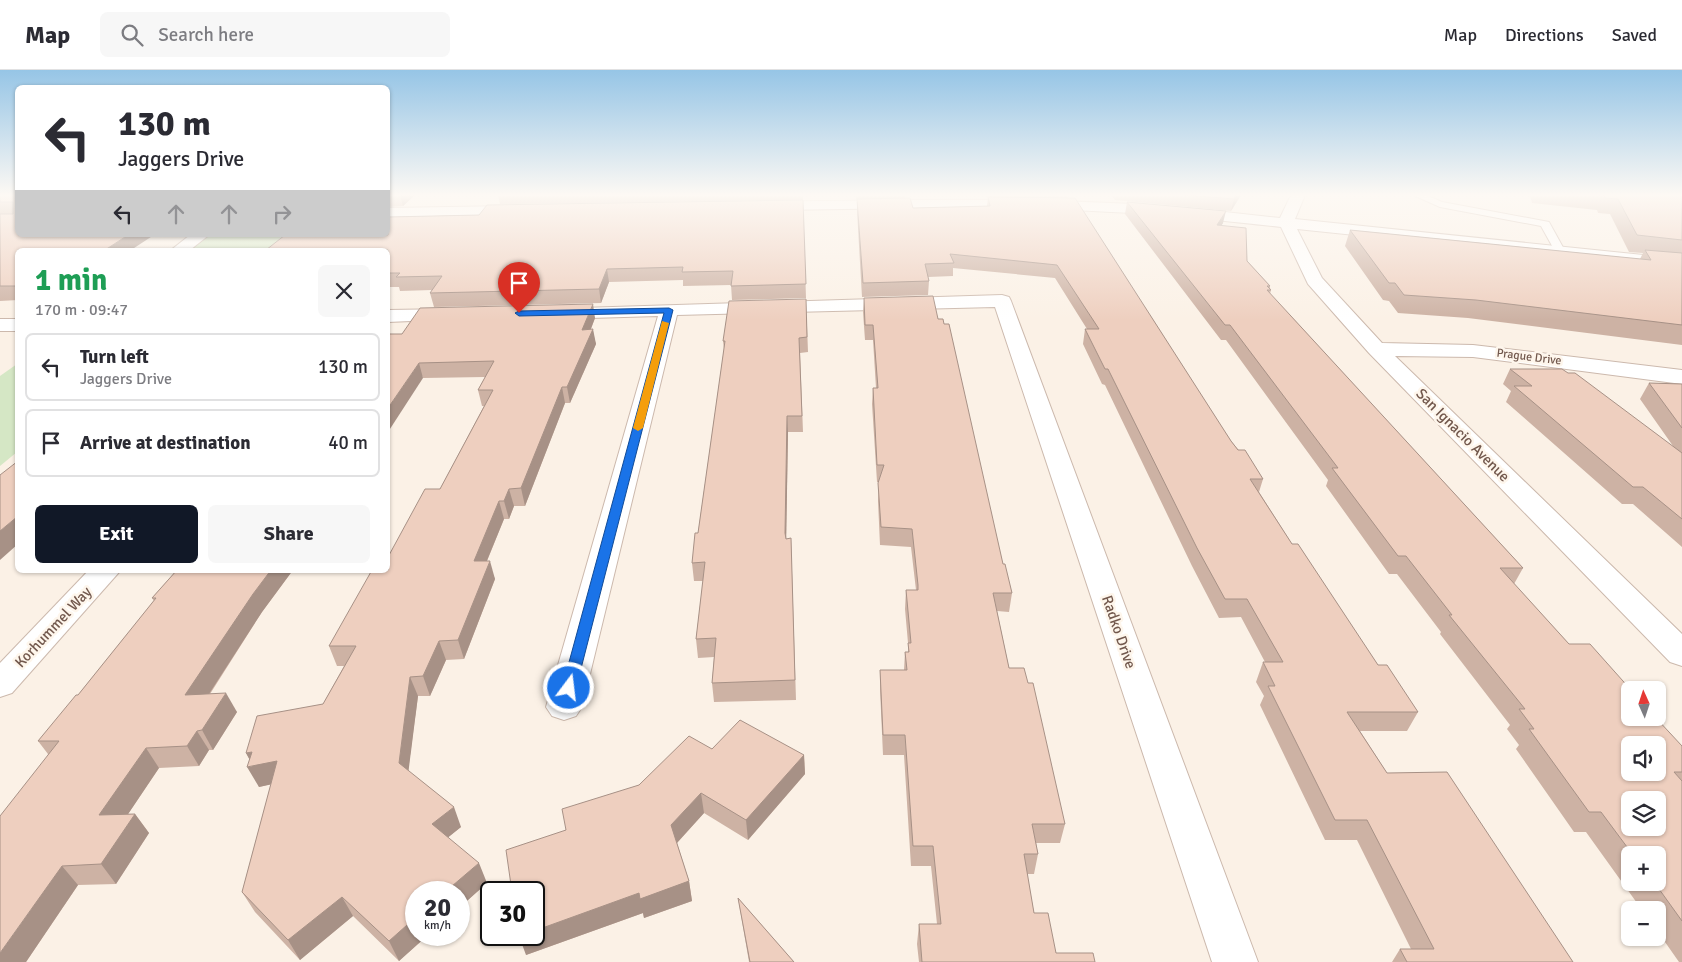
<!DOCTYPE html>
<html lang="en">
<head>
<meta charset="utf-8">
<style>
  body { margin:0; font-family:Signika,sans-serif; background:#f7f7f7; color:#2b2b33; height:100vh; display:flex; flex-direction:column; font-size:19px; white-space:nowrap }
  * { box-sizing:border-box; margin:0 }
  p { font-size:16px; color:#7c7c81 }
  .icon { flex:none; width:28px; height:28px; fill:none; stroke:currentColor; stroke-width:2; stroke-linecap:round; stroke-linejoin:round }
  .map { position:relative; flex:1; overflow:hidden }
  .side { position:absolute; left:15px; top:178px; width:375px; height:325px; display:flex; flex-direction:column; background:#fff; border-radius:8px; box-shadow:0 1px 4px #0004 }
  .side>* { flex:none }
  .banner { position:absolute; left:15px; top:15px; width:375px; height:152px; border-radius:8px; box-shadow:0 1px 4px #0004; background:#fff; color:#2b2b33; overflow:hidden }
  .needle { width:32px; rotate:357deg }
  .fabs { position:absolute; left:1621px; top:611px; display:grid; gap:10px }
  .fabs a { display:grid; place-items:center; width:45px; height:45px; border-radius:8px; background:#fff; box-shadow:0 1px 4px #0004; font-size:25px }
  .speed { position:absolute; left:405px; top:811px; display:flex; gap:10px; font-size:25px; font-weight:700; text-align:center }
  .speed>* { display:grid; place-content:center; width:65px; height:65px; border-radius:50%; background:#fff; box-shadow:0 1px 4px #0004; line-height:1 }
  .speed small { font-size:12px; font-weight:400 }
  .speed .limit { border:2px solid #111; border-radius:8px; background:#fff; color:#111 }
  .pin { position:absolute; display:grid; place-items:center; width:42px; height:42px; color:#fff; margin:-51px -21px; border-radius:50% 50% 50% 0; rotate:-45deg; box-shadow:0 0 5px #0007 }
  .pin .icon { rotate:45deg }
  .me { position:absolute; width:55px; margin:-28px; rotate:15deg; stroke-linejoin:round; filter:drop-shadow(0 0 4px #0008) }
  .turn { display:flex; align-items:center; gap:18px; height:105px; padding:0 20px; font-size:22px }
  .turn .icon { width:65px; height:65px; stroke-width:2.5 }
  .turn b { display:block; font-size:35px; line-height:42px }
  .lanes { display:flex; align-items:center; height:48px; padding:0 20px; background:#0003; justify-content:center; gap:25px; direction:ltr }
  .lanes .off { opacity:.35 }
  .round { display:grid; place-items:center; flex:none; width:52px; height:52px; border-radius:8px; background:#f7f7f7 }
  .headline { display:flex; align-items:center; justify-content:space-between; height:85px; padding:0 20px }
  h1 { font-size:30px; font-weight:800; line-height:38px; color:#1e9e55 }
  .primary-button { display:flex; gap:10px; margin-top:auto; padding:10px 20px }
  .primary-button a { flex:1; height:58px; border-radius:8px; background:#111827; color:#fff; font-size:20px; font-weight:800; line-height:58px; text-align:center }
  .primary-button a+a { background:#f7f7f7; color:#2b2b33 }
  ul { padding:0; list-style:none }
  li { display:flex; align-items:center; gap:15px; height:68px; margin:0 10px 8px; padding:0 10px; border:2px solid #e1e1e2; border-radius:8px }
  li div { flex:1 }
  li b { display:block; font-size:19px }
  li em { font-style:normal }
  header { display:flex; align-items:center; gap:30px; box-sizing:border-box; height:70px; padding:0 25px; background:#fff; border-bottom:1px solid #e1e1e2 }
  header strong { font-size:24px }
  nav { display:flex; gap:28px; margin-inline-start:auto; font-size:18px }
  .search { width:350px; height:45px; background:#f7f7f7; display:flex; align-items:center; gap:12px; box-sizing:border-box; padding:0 18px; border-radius:8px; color:#7c7c81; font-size:19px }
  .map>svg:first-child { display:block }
</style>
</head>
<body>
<header>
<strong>Map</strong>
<div class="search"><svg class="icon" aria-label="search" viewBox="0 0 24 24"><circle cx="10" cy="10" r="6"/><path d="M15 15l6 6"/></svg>Search here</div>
<nav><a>Map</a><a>Directions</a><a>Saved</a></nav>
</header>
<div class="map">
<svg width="1682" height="892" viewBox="0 0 1682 892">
  <rect width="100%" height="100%" fill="#fbf1e6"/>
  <g fill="#d5e7c5">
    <path d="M 207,165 L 290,165 L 271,180 L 185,180 Z"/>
    <path d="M 17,294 L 17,382 L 0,396 L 0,306 Z"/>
  </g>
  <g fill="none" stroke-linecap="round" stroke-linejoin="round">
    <g stroke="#ccb9ad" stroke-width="2">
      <path id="lane" d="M 1413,125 L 1426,125 L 1442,132 L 1549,152 L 1565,181 L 1560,184 L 1556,183 L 1541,156 L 1440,137 Z"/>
    </g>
    <g stroke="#ccb9ad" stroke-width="2">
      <g id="street">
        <path d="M 1291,125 L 1305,125 L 1295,149 L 1682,189 L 1682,199 L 1297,159 L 1322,208 L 1382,273 L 1473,275 L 1682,300 L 1682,314 L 1473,287 L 1395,286 L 1682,564 L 1682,596 L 1670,592 L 1369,283 L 1308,214 L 1281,157 C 1224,151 1168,144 1111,142 C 996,136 881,139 766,140 L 761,139 L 759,136 L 761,133 L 766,132 C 881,130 996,128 1111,133 C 1167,135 1224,142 1280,148 Z"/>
        <path d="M 518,136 L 523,138 L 526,141 L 523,144 L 388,147 L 388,138 Z"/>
        <path d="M 190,165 L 209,165 L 190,180 L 171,180 Z"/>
        <path d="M 1002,225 L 1009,227 L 1011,231 L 1258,892 L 1212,892 L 995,237 L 677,245 L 582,637 L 576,646 L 564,650 L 552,646 L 546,637 L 658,246 L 556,249 L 549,247 L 546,243 L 549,239 Z"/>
        <path d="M 451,239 L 458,241 L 461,245 L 458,249 L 388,252 L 388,240 Z"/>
        <rect x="0" y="249" width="18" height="12"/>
        <path d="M 89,500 L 121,500 L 12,623 L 0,627 L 0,593 Z"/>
      </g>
    </g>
    <use href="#lane" fill="#fff" fill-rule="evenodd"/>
    <use href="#street" fill="#fff" fill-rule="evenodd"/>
  </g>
  <g fill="#cdb2a4" fill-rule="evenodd">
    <path d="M 0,125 L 18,125 L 18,230 L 0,231 Z"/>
    <path d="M 388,125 L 415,125 L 403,136 L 388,137 Z"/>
    <path d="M 498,125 L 803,125 L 803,130 L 500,134 Z"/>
    <path d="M 856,125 L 905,125 L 905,128 L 913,138 L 987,136 L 988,127 L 985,127 L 985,125 L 1072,125 L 1067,128 L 1231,371 L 1263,409 L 1259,422 L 1292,474 L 1378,595 L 1418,642 L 1407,661 L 1360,661 L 1387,703 L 1573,892 L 1392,892 L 1400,879 L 1411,879 L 1357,770 L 1325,770 L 1260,635 L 1264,626 L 1256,612 L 1263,592 L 1265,592 L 1241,547 L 1219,548 L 1192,496 L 1105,315 L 1102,314 L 1083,274 L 1085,259 L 1087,259 L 1055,208 L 953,198 L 953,206 L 928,207 L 929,211 L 928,225 L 862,227 L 857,141 L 857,129 L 856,129 Z"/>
    <path d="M 1111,125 L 1241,125 L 1231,141 L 1115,130 Z"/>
    <path d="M 1522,125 L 1682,125 L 1682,275 L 1468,248 L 1398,243 L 1389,231 L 1383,230 L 1345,176 L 1350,160 L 1640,189 L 1643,183 L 1629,182 L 1610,144 L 1598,143 L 1597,140 L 1532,133 L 1530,126 Z"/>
    <path d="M 803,130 L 806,228 L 732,230 L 731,215 L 683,216 L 683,210 L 609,212 L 601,233 L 434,237 L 430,223 L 432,220 L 400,221 L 399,217 L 388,217 L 388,141 L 389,147 L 479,145 Z"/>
    <path d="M 1127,132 L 1223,153 L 1221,156 L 1247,191 L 1270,216 L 1270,218 L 1271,220 L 1270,224 L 1523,498 L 1514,514 L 1569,574 L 1682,676 L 1682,892 L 1679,892 L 1658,862 L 1658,840 L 1642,840 L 1586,762 L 1574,762 L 1516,679 L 1519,675 L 1507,659 L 1510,655 L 1440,564 L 1441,562 L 1397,504 L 1389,504 L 1326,416 L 1328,410 L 1226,270 L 1221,270 L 1125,144 ZM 1630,785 L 1658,785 L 1658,812 L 1630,812 Z"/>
    <path d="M 864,228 L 938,249 L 1003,494 L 1012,523 L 1009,542 L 997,541 L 1009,598 L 1065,754 L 1060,773 L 1036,773 L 1038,784 L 1034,804 L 1027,804 L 1034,843 L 1056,883 L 1095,892 L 919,892 L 917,874 L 919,854 L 937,854 L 931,796 L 911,796 L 904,685 L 883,685 L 880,619 L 880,600 L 904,600 L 905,582 L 908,582 L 908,573 L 905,539 L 906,520 L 916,520 L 911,477 L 880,475 L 878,431 L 879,412 L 877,412 L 872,334 L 873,318 L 876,318 L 873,270 L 865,270 L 863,242 Z"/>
    <path d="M 806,229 L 808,282 L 800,283 L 803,362 L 788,362 L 786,469 L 791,468 L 796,630 L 714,632 L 712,613 L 714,587 L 698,588 L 696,569 L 703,511 L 694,511 L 692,493 L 698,463 L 724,279 L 723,271 Z"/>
    <path d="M 595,248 L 591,259 L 596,274 L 570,333 L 565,333 L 525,436 L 514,436 L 509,449 L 504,449 L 487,491 L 495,509 L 464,589 L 446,590 L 430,626 L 418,626 L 408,701 L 461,757 L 448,767 L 487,813 L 459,838 L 459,822 L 416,865 L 428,865 L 399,891 L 353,846 L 300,890 L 255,842 L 242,822 L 271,714 L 259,717 L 250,690 L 246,683 L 323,634 L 344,596 L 337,596 L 329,576 L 388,500 L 440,419 L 484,336 L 482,336 L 478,320 L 485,307 L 423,308 L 402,264 Z"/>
    <path d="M 1510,299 L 1673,376 L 1640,329 L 1649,313 L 1682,314 L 1682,477 L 1633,434 L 1622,434 L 1506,332 L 1511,321 L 1503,314 Z"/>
    <path d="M 177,500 L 293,500 L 262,542 L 210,624 L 237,642 L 213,680 L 209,680 L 199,696 L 159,698 L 128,744 L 135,744 L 149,763 L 116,814 L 78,815 L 26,892 L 48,684 L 38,671 L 78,625 L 154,531 L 152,528 Z"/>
    <path d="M 712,679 L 804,685 L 805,704 L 748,770 L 704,743 L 677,773 L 689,811 L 692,831 L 644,848 L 643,843 L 526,885 L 566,760 L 639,715 Z"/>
    <path d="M 738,828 L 794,892 L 749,892 Z"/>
  </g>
  <g fill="#a79186">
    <path d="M 400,125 L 415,125 L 403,136 Z"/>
    <path d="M 1236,125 L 1241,125 L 1231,141 L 1234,129 Z"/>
    <path d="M 1226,141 L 1223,153 L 1214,168 L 1217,155 Z"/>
    <path d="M 128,165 L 154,165 L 131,180 L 105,180 Z"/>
    <path d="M 607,199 L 609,212 L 601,233 L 599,219 Z"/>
    <path d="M 593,234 L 595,248 L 585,274 L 582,260 Z"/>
    <path d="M 593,259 L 596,274 L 570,333 L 567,317 Z"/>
    <path d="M 419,293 L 423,308 L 388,362 L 388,338 Z"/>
    <path d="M 562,317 L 565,333 L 525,436 L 521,418 Z"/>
    <path d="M 787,346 L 788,362 L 786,481 L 785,463 Z"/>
    <path d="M 509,419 L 514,436 L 509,449 L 504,431 Z"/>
    <path d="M 499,431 L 504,449 L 479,510 L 474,491 Z"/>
    <path d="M 18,446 L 18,474 L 0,490 L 0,461 Z"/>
    <path d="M 490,491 L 495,509 L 464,589 L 458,570 Z"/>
    <path d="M 271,500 L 293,500 L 262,542 L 196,644 L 185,625 L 253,524 Z"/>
    <path d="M 439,571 L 446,590 L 430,626 L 423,606 Z"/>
    <path d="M 410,607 L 418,626 L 407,713 L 399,693 Z"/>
    <path d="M 226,623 L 237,642 L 213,680 L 202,660 Z"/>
    <path d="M 197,661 L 209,680 L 199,696 L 187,676 Z"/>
    <path d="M 146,678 L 159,698 L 114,765 L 99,745 Z"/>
    <path d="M 252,682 L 277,691 L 287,711 L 259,717 L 247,697 L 253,696 L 246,683 Z"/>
    <path d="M 804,685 L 805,704 L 748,770 L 746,750 Z"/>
    <path d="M 701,723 L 704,743 L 675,775 L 671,755 Z"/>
    <path d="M 454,737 L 461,757 L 440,774 L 432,754 Z"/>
    <path d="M 135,744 L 149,763 L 116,814 L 101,794 Z"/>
    <path d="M 479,793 L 487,813 L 459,838 L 459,822 L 445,822 Z"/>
    <path d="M 62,796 L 78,815 L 26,892 L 0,892 L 0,883 Z"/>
    <path d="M 689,811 L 692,831 L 644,848 L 643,843 L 526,885 L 519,866 L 522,865 L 534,865 L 534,861 L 639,823 Z"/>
    <path d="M 342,827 L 353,846 L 300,890 L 288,870 Z"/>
    <path d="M 416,847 L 416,865 L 428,865 L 399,891 L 389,871 Z"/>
  </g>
  <g fill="#eecfbf" stroke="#a79186" fill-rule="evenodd">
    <path d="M 0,125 L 18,125 L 18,165 L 128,165 L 105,180 L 18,180 L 18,216 L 0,216 L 0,144 L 13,144 L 13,132 L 0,132 Z"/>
    <path d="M 1185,125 L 1236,125 L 1234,129 Z"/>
    <path d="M 1599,125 L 1682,125 L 1682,170 L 1637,165 L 1618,129 L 1605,128 L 1604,125 Z"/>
    <path d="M 988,127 L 1075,128 L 1231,371 L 1238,380 L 1245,380 L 1263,409 L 1250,409 L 1292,474 L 1298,474 L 1378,595 L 1387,595 L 1418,642 L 1347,642 L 1387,703 L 1447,702 L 1573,892 L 1407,892 L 1400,879 L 1434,879 L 1367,750 L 1335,750 L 1268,616 L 1275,616 L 1263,592 L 1283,592 L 1247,529 L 1225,529 L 1197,478 L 1108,299 L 1105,299 L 1085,259 L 1099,259 L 1057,195 L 950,184 L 954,193 L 925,194 L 929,211 L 863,213 L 857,129 L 910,128 L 913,138 L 990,136 Z"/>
    <path d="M 803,130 L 806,214 L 731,216 L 733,201 L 682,202 L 683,197 L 607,199 L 599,219 L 430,223 L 442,206 L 396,207 L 400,203 L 388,203 L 388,180 L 266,180 L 285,165 L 388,165 L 388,147 L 479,145 L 487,135 Z"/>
    <path d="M 1127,132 L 1226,141 L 1217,155 L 1246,158 L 1247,191 L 1270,216 L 1267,216 L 1271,220 L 1267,220 L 1523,498 L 1500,498 L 1569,574 L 1590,574 L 1631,620 L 1630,620 L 1630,648 L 1656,648 L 1682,676 L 1682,702 L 1674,702 L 1682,711 L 1682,851 L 1654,812 L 1658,812 L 1658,785 L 1633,785 L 1601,742 L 1589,742 L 1529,659 L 1534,659 L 1519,639 L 1525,639 L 1449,545 L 1452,545 L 1406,486 L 1398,486 L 1332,398 L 1338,398 L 1230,255 L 1225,255 ZM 1630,675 L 1658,675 L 1658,702 L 1630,702 ZM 1630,730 L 1658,730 L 1658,758 L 1630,758 Z"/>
    <path d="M 1350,160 L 1651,190 L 1645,180 L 1682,183 L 1682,255 L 1476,230 L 1404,225 L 1395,213 L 1389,213 Z"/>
    <path d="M 933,226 L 938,249 L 943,249 L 944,254 L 949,254 L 1003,494 L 1005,494 L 1012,523 L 993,523 L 1009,598 L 1024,598 L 1028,613 L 1033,613 L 1065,754 L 1032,754 L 1038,784 L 1024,784 L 1034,843 L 1048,843 L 1056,883 L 1093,883 L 1095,892 L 922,892 L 919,854 L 941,854 L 933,776 L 913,776 L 905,665 L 883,665 L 880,600 L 907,600 L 905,582 L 909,582 L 908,573 L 911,573 L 906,520 L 918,520 L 918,515 L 912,459 L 881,457 L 878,413 L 884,395 L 877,395 L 873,318 L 878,318 L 873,255 L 865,255 L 864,228 Z"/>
    <path d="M 806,229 L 807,267 L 799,268 L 802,346 L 787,346 L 785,463 L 786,469 L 791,468 L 795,610 L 712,613 L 716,568 L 696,569 L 705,492 L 692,493 L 695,463 L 698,463 L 725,271 L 723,271 L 729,231 Z"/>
    <path d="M 593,234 L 582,260 L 593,259 L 567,317 L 562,317 L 521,418 L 509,419 L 504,431 L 499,431 L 474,491 L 490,491 L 458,570 L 439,571 L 423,606 L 410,607 L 399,693 L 454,737 L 432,754 L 479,793 L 445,822 L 416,822 L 416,847 L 389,871 L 342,827 L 288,870 L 242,822 L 277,691 L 247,697 L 252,682 L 246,683 L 257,646 L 323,634 L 356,576 L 329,576 L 372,500 L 388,500 L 388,487 L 425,419 L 440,419 L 493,320 L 478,320 L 494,291 L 419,293 L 388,338 L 388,264 L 402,264 L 420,238 Z"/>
    <path d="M 1510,299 L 1562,299 L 1568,303 L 1575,303 L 1682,383 L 1682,449 L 1643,417 L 1633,417 L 1514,316 L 1532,316 Z"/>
    <path d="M 1649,313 L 1682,314 L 1682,358 Z"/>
    <path d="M 18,391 L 18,446 L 0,461 L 0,405 Z"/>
    <path d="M 177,500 L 271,500 L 253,524 L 185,625 L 226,623 L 202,660 L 197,661 L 187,676 L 146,678 L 99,745 L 135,744 L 101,794 L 62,796 L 0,883 L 0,746 L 59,671 L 38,671 L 76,625 L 78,625 L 156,528 L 152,528 Z"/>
    <path d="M 740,650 L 804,685 L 746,750 L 701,723 L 671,755 L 689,811 L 640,829 L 639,823 L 534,861 L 534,822 L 512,822 L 506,780 L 566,760 L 562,739 L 639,715 L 689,666 L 712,679 Z"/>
    <path d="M 738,828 L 794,892 L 750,892 Z"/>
  </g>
  <linearGradient id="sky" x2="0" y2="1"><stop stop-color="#96c5e6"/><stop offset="0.5" stop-color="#fdf9f4"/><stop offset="1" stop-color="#fdf9f4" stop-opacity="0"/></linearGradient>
  <rect width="1682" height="250" fill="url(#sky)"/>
  <path fill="#1a73e8" stroke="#114b97" d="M 669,238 L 673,240 L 576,618 L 574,622 L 569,624 L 564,622 L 562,618 L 664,243 L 519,246 L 515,243 L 519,241 Z"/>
  <path fill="#f59e0b" d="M 662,251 L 669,253 L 643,358 L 638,361 L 633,358 Z"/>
  <g text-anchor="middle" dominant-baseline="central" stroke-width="5" stroke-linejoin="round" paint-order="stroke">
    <g font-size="12" fill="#72584d" stroke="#fef6ec">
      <text transform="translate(1529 287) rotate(7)">Prague Drive</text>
    </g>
    <g font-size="15" fill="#72584d" stroke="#fef6ec">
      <text transform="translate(1463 365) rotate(45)">San Ignacio Avenue</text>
      <text transform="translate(53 557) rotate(-47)">Korhummel Way</text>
      <text transform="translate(1119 562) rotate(71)">Radko Drive</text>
    </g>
  </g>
</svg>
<div class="fabs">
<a><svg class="needle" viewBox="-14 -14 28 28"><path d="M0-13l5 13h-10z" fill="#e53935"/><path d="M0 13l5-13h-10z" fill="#7c7c81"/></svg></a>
<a><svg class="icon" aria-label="sound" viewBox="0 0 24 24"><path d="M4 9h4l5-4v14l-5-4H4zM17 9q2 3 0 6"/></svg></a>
<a><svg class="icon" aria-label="layers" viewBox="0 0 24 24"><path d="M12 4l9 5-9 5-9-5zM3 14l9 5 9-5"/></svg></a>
<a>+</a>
<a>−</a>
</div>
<div class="speed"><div>20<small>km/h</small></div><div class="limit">30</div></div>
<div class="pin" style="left:519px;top:243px;background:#d93025"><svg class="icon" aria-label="arrive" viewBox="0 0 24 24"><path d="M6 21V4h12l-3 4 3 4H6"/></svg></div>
<svg class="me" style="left:569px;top:618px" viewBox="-20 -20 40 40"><circle r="17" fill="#1a73e8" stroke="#fff" stroke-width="3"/><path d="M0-11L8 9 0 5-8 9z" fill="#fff"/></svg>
<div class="banner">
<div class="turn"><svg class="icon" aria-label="left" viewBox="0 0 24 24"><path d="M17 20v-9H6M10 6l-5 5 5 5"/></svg><div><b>130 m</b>Jaggers Drive</div></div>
<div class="lanes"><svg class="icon" aria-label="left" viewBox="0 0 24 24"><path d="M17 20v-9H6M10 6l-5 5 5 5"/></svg><svg class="icon off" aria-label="ahead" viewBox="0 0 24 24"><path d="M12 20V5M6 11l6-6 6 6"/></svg><svg class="icon off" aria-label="ahead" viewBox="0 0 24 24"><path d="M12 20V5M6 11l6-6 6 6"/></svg><svg class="icon off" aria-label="right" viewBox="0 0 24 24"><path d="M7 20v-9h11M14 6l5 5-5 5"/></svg></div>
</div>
<section class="side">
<div class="headline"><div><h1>1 min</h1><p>170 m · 09:47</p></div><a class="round"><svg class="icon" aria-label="close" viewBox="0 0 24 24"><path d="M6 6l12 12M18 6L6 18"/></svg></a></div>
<ul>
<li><svg class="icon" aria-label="left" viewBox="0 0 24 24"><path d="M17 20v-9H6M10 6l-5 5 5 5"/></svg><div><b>Turn left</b><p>Jaggers Drive</p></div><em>130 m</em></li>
<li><svg class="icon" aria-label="arrive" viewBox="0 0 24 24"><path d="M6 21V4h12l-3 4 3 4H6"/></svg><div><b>Arrive at destination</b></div><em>40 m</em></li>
</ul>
<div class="primary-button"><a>Exit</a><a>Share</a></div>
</section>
</div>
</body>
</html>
